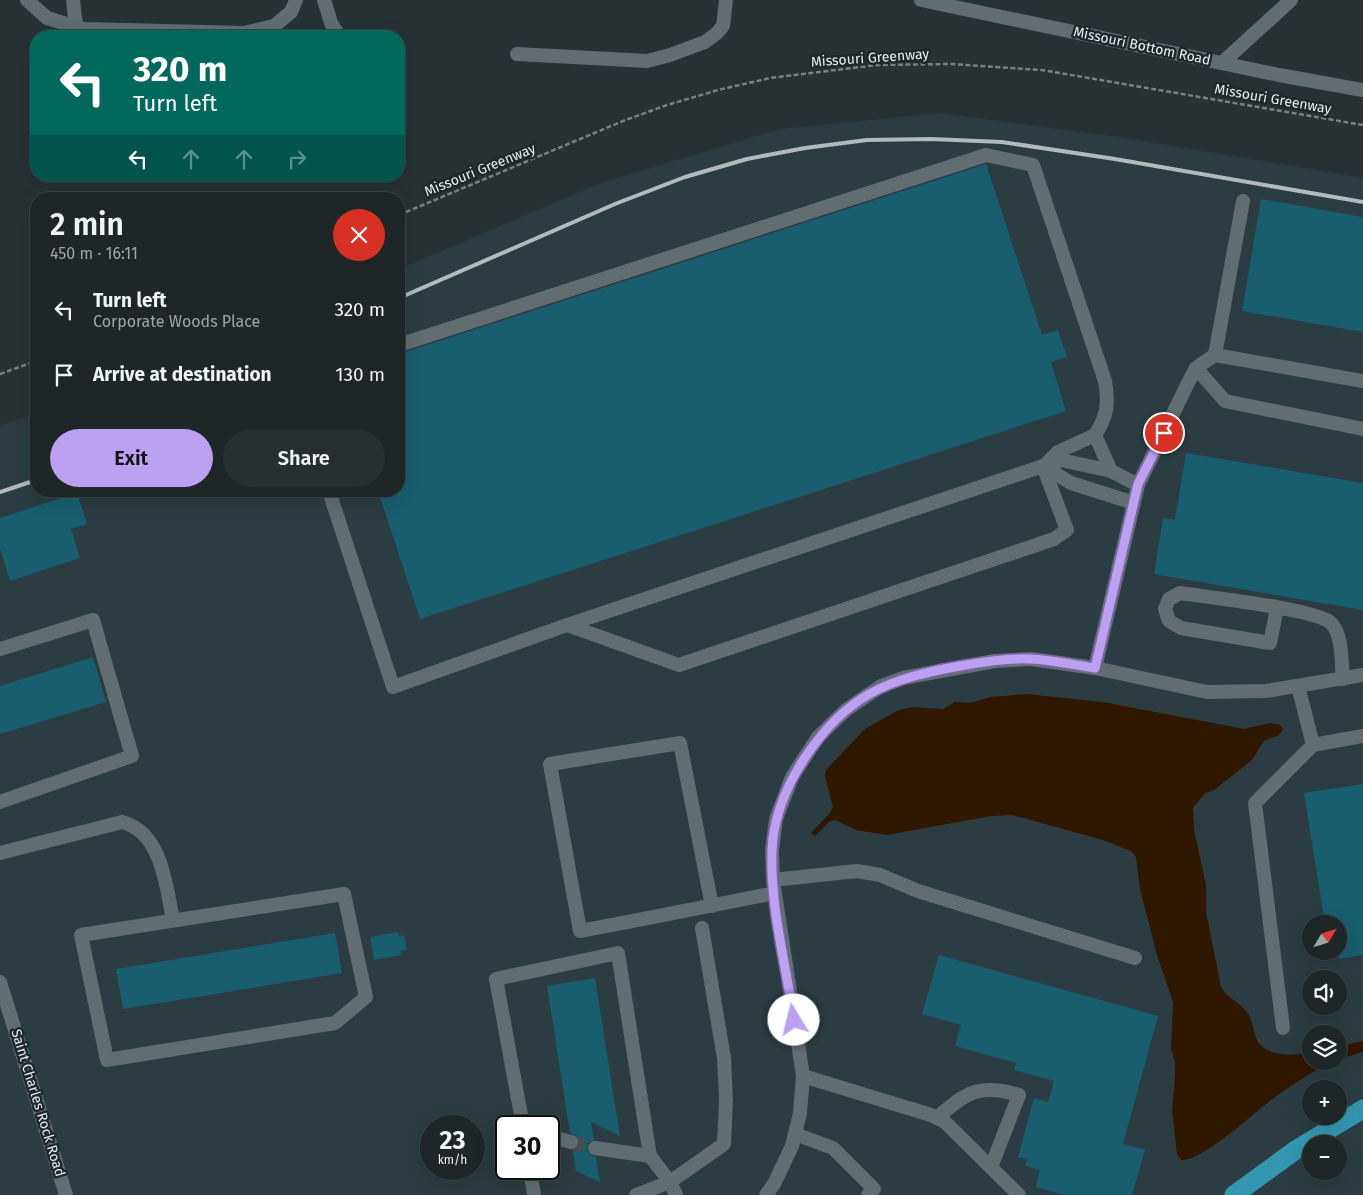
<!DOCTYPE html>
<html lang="en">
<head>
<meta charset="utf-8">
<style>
  body { margin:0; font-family:"Fira Sans",sans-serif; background:#262e30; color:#f1f3f6; height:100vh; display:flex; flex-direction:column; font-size:19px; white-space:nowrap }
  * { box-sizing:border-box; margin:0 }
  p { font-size:16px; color:#a1a5a8 }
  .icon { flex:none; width:28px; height:28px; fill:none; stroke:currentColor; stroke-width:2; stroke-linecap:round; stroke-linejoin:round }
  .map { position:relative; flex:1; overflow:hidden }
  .side { position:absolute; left:30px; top:192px; width:375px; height:305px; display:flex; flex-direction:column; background:#1e2628; border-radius:20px; box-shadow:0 5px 20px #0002,0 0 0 1px #3c4345 }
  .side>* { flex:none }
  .guide { position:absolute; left:30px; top:30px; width:375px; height:152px; border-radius:20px; box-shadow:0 5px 20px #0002,0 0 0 1px #3c4345; background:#00695c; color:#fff; overflow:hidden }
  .needle { width:32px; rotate:52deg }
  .buttons { position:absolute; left:1302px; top:915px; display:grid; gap:10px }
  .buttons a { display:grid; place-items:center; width:45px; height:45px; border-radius:50%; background:#1e2628; box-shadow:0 5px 20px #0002,0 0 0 1px #3c4345; font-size:25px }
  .speed { position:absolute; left:420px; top:1115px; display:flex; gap:10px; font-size:25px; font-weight:700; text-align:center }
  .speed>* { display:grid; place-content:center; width:65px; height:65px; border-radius:50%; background:#1e2628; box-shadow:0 5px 20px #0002,0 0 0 1px #3c4345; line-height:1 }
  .speed small { font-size:12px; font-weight:400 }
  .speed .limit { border:2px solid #111; border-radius:8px; background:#fff; color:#111 }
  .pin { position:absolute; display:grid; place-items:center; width:42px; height:42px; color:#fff; margin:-21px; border:2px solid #fff; border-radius:50%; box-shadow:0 1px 5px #0007 }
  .me { position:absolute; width:55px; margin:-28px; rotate:351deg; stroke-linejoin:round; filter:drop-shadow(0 0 4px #0008) }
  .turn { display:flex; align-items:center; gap:18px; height:105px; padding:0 20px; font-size:22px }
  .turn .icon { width:65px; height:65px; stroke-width:2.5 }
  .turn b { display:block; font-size:35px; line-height:42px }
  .lanes { display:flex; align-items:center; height:48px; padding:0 20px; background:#0003; justify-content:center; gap:25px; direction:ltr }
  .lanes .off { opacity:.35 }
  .round { display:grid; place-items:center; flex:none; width:52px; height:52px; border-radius:26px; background:#262e30 }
  .overview { display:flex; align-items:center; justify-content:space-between; height:85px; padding:0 20px }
  h1 { font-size:30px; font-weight:600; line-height:38px }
  .button { display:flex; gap:10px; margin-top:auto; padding:10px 20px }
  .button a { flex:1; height:58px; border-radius:30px; background:#bca0f2; color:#111; font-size:20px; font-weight:600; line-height:58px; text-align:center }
  .button a+a { background:#262e30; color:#f1f3f6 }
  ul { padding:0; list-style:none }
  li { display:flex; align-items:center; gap:15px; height:65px; padding:0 20px }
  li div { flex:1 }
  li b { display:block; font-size:19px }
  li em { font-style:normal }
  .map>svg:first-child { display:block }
</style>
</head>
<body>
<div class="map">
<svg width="1363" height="1195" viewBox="0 0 1363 1195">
  <rect width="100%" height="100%" fill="#283235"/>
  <path fill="#2b3d42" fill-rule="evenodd" d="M 940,113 L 1119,137 L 1363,178 L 1363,1195 L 0,1195 L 0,426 L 36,413 L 36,491 L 399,491 L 399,269 L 601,183 L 781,129 ZM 1311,924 L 1339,924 L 1339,951 L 1311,951 ZM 1311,979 L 1339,979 L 1339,1006 L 1311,1006 ZM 1311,1034 L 1339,1034 L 1339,1061 L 1311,1061 ZM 1311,1089 L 1339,1089 L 1339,1116 L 1311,1116 ZM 431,1126 L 474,1126 L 474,1169 L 431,1169 ZM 506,1126 L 549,1126 L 549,1169 L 506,1169 ZM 1311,1144 L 1339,1144 L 1339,1171 L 1311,1171 Z"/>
  <g fill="#301700">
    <path d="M 1026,694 L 1103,702 L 1244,729 L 1270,723 L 1280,725 L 1283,729 L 1279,735 L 1264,741 L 1252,760 L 1214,790 L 1205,793 L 1193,808 L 1194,830 L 1206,885 L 1206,912 L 1221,987 C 1227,998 1239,1002 1246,1011 C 1253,1019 1253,1031 1257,1040 C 1265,1057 1296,1056 1311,1053 L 1311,1061 L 1334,1061 C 1313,1071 1294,1084 1275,1097 C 1256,1111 1202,1162 1181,1160 L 1177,1154 L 1172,1110 L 1175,1076 L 1175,1062 L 1171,1049 L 1173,1002 L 1157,955 L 1140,889 L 1136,857 L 1131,851 L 1103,840 L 1012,815 L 991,816 L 887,835 L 856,830 L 835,820 L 829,822 L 815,836 L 811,833 L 829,814 L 833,807 L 825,776 L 826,770 L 865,729 L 897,711 L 912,707 L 943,709 L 955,702 L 970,703 L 990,697 Z"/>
    <path d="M 1363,1041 L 1363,1052 L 1339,1059 L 1339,1046 Z"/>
  </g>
  <g fill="#185e6f">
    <path d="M 986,164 L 1042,335 L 1058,330 L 1067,357 L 1051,362 L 1066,411 L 420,619 L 378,491 L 399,491 L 399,354 Z"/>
    <path d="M 1261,199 L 1363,217 L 1363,332 L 1242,311 Z"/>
    <path d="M 1186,453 L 1363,483 L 1363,610 L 1154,574 L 1163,518 L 1175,520 Z"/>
    <path d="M 77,493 L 87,524 L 71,529 L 80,558 L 10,581 L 0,549 L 0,518 Z"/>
    <path d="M 93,657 L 106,702 L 0,734 L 0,686 Z"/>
    <path d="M 1363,784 L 1363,955 L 1339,959 L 1339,924 L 1325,924 L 1304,793 Z"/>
    <path d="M 398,932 L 399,936 L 404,935 L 407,950 L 401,951 L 402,955 L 374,960 L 370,937 Z"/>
    <path d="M 335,933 L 342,973 L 123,1009 L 116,969 Z"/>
    <path d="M 939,955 L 1158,1016 L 1123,1144 L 1145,1150 L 1132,1195 L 1064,1195 L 1036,1187 L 1040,1170 L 1025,1166 L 1027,1159 L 1018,1157 L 1034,1098 L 1048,1102 L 1054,1081 L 1014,1070 L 1016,1063 L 955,1046 L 961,1025 L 922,1014 Z"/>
    <path d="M 595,978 L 620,1136 L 591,1122 L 594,1140 L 588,1143 L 587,1151 L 590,1155 L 596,1157 L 600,1182 L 576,1171 L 573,1151 L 577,1148 L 580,1140 L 577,1136 L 570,1133 L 547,986 Z"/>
  </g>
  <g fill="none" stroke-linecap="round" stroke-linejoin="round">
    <path stroke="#454e51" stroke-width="14" stroke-dasharray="14 7" stroke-linecap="butt" d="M 571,1142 L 595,1148"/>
    <g stroke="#798183" stroke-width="2.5" stroke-dasharray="5 2.5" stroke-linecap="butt">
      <path d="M 399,215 L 623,121 L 667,105 L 718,90 L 770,78 L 877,65 L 951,64 L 1042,70 L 1363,125"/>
      <path d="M 0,374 L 36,361"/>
    </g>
    <g stroke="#626d71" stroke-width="14">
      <path d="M 27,0 L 47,18 L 83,29 L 244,33 L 274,26 L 291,12 L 296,0"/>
      <path d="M 73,0 L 76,26"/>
      <path d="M 324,0 L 331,23 L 339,36"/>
      <path d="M 921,0 L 1279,75 L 1363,90"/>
      <path d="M 517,54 L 647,61 L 670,55 L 705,42 L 717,33 L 723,26 L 726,0"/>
      <path d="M 1222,63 L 1291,0"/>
      <path d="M 399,345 L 986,155 L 1033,165 L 1105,381 C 1109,403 1107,417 1095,435 L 1111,471"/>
      <path d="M 1215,355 L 1363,381"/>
      <path d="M 1196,368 L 1225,401 L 1363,429"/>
      <path d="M 1047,463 L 1058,452 L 1095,435"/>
      <path d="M 1043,466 L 1071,483 L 1134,503"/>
      <path d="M 329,491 L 393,687 L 567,625 L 1061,460 L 1111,471 L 1138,485"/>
      <path d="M 1277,608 L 1270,643 L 1181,628 L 1169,621 L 1165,609 L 1169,599 L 1180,593 C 1205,597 1317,609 1331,623 C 1343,635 1341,662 1343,679"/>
      <path d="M 567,625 L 679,665 L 1054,539 L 1067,530 L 1043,466"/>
      <path d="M 0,649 L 93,620 L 132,756 L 0,802"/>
      <path d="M 1095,668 L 1138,485 L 1189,381 L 1196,368 L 1215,355 L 1243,201"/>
      <path d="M 1298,686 L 1313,745 L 1363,736"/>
      <path d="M 0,853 L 122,822 C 162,832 166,886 173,920"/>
      <path d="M 773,880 L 857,871 L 880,875 L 918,891 L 1135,958"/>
      <path d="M 344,894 L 366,997 L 335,1023 L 107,1060 L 81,935 Z"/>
      <path d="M 712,906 L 680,743 L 550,764 L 580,931 C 645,919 710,906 775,893"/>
      <path d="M 0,982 L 66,1195"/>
      <path d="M 1283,1028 L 1255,803 L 1313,745"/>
      <path d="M 803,1076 L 931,1115 L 945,1122 L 1019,1195"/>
      <path d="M 937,1118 C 966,1092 980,1083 1019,1095 L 991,1167"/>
      <path d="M 523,1126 L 496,979 L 618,953 L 650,1156"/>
      <path d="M 795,1134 L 833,1148 L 874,1189 L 868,1195"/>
      <path d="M 549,1136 L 571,1142"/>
      <path d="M 595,1148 L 650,1156 L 670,1182 L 676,1195"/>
      <path d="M 530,1169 L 534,1195"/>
      <path d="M 636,1195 L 670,1182 L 724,1144 L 726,1100 L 724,1058 L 702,928"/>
      <path d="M 766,1195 L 774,1184 L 792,1146 L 800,1113 L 803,1076 L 773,880 L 772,850 L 776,819 L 792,777 L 818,737 L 846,710 L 881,686 L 903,678 L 995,661 L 1031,659 L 1095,668 L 1207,692 L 1266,691 L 1363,675"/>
    </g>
    <path stroke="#3397b0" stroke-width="19" d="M 1234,1195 L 1297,1149 L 1363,1109"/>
    <g stroke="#b2babc" stroke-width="4">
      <path d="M 399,298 L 615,204 L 685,177 L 747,159 L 805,148 L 867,140 L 931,139 L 1002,142 L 1115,159 L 1363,202"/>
      <path d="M 0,492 L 36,480"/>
    </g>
  </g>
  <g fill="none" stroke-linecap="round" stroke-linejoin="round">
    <g stroke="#7a689d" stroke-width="12">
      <path id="route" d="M 794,1020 C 786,965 770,907 772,851 C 773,818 786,787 804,759 C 846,695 887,679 960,666 C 983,662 1007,658 1031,659 C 1053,660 1074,665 1095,668 L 1138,484 L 1164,433"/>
    </g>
    <use href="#route" stroke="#bca0f2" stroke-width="9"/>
  </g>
  <g text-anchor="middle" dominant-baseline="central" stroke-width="5" stroke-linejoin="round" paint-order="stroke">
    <g font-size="14" fill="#e7edef" stroke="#1f282b">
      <text transform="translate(1142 46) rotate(12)">Missouri Bottom Road</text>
      <text transform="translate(870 58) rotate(-4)">Missouri Greenway</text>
      <text transform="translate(1273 99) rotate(10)">Missouri Greenway</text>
      <text transform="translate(480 170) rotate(-22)">Missouri Greenway</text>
      <text transform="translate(38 1103) rotate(73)">Saint Charles Rock Road</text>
    </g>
  </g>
</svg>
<div class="buttons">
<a><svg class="needle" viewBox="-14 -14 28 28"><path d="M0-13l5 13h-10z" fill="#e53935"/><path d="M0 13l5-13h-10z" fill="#a1a5a8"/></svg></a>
<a><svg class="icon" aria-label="sound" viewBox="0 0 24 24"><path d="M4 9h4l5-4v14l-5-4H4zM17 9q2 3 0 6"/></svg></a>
<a><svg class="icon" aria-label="layers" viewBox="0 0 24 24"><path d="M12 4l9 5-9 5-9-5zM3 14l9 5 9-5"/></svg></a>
<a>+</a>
<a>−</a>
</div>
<div class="speed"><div>23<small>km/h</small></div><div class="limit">30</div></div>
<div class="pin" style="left:1164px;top:433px;background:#d93025"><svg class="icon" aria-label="arrive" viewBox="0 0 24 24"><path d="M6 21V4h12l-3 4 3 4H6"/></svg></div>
<svg class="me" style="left:794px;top:1020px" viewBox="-20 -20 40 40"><circle r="19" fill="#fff"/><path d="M0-13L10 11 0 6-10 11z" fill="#bca0f2"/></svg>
<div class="guide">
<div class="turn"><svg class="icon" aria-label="left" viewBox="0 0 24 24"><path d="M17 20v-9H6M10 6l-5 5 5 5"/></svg><div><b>320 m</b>Turn left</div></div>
<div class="lanes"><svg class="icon" aria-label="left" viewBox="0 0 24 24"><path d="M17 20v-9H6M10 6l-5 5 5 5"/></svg><svg class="icon off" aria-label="ahead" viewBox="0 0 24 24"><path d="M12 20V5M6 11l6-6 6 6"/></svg><svg class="icon off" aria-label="ahead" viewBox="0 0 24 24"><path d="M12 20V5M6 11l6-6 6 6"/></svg><svg class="icon off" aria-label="right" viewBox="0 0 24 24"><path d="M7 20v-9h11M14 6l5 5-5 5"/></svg></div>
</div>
<section class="side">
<div class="overview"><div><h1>2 min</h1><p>450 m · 16:11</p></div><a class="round" style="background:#d93025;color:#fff"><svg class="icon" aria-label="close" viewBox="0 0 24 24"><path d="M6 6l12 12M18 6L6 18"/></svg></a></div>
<ul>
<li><svg class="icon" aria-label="left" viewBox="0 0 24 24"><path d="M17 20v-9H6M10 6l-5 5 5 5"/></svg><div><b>Turn left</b><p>Corporate Woods Place</p></div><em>320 m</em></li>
<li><svg class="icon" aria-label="arrive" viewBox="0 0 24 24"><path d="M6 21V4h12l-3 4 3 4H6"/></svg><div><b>Arrive at destination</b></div><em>130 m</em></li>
</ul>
<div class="button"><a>Exit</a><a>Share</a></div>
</section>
</div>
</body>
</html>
